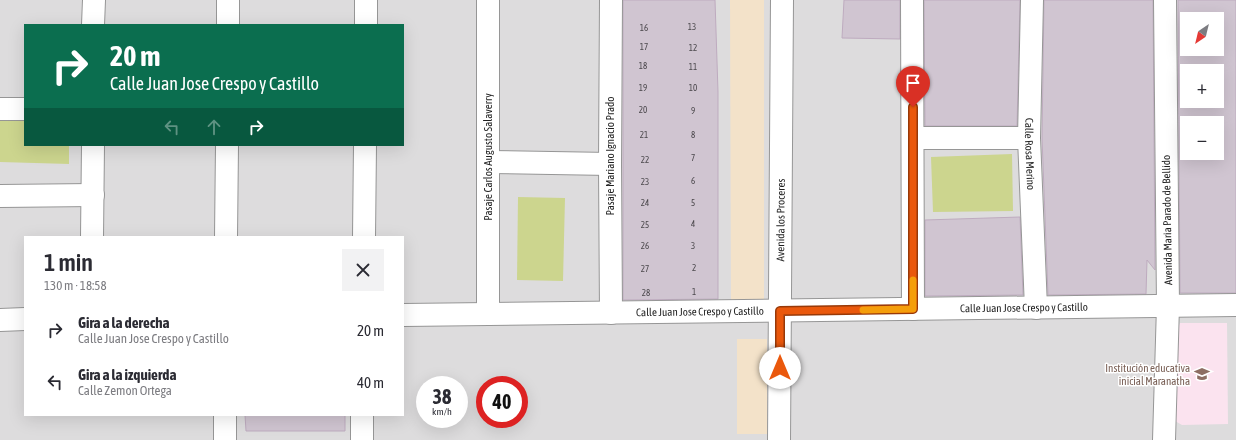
<!DOCTYPE html>
<html lang="es">
<head>
<meta charset="utf-8">
<style>
  body { margin:0; font-family:"Asap Condensed",sans-serif; background:#f2f2f3; color:#2b2b33; height:100vh; display:flex; flex-direction:column; font-size:15px; white-space:nowrap }
  * { box-sizing:border-box; margin:0 }
  p { font-size:13px; color:#7c7c81 }
  .icon { flex:none; width:22px; height:22px; fill:none; stroke:currentColor; stroke-width:2; stroke-linecap:round; stroke-linejoin:round }
  .map { position:relative; flex:1; overflow:hidden }
  .sheet { position:absolute; left:24px; top:236px; width:380px; height:180px; display:flex; flex-direction:column; background:#fff; border-radius:0px; box-shadow:0 4px 16px #0002 }
  .sheet>* { flex:none }
  .banner { position:absolute; left:24px; top:24px; width:380px; height:122px; border-radius:0px; box-shadow:0 4px 16px #0002; background:#0b6e4f; color:#fff; overflow:hidden }
  .needle { width:26px; rotate:215deg }
  .buttons { position:absolute; left:1180px; top:12px; display:grid; gap:8px }
  .buttons a { display:grid; place-items:center; width:44px; height:44px; border-radius:0px; background:#fff; box-shadow:0 4px 16px #0002; font-size:20px }
  .speed { position:absolute; left:416px; top:376px; display:flex; gap:8px; font-size:20px; font-weight:700; text-align:center }
  .speed>* { display:grid; place-content:center; width:52px; height:52px; border-radius:50%; background:#fff; box-shadow:0 4px 16px #0002; line-height:1 }
  .speed small { font-size:10px; font-weight:400 }
  .speed .limit { border:6px solid #d22; background:#fff; color:#111 }
  .pin { position:absolute; display:grid; place-items:center; width:34px; height:34px; color:#fff; margin:-41px -17px; border-radius:50% 50% 50% 0; rotate:-45deg; box-shadow:0 0 4px #0007 }
  .pin .icon { rotate:45deg }
  .me { position:absolute; width:44px; margin:-22px; rotate:0deg; stroke-linejoin:round; filter:drop-shadow(0 0 3px #0008) }
  .turn { display:flex; align-items:center; gap:14px; height:84px; padding:0 20px; font-size:18px }
  .turn .icon { width:52px; height:52px; stroke-width:2.5 }
  .turn b { display:block; font-size:28px; line-height:34px }
  .lanes { display:flex; align-items:center; height:38px; padding:0 20px; background:#0003; justify-content:center; gap:20px; direction:ltr }
  .lanes .off { opacity:.35 }
  .round { display:grid; place-items:center; flex:none; width:42px; height:42px; border-radius:0px; background:#f2f2f3 }
  .overview { display:flex; align-items:center; justify-content:space-between; height:68px; padding:0 20px }
  h1 { font-size:24px; font-weight:600; line-height:30px }
  ul { padding:0; list-style:none }
  li { display:flex; align-items:center; gap:12px; height:52px; padding:0 20px }
  li div { flex:1 }
  li b { display:block; font-size:15px }
  li em { font-style:normal }
  .map>svg:first-child { display:block }
</style>
</head>
<body>
<div class="map">
<svg width="1236" height="440" viewBox="0 0 1236 440">
  <rect width="100%" height="100%" fill="#efe7ed"/>
  <path fill="#dddcdd" fill-rule="evenodd" d="M 0,0 L 1236,0 L 1236,440 L 0,440 ZM 1187,19 L 1217,19 L 1217,49 L 1187,49 ZM 25,25 L 403,25 L 403,145 L 25,145 ZM 1187,71 L 1217,71 L 1217,101 L 1187,101 ZM 1187,123 L 1217,123 L 1217,153 L 1187,153 ZM 25,237 L 403,237 L 403,415 L 25,415 ZM 425,385 L 459,385 L 459,419 L 425,419 ZM 485,385 L 519,385 L 519,419 L 485,419 Z"/>
  <path fill="#fbe3ef" d="M 1180,323 L 1227,323 L 1228,424 L 1182,425 L 1175,421 L 1178,328 Z"/>
  <g fill="#f3e2c9">
    <path d="M 730,0 L 764,0 L 764,304 L 731,304 Z"/>
    <rect x="737" y="339" width="30" height="95"/>
  </g>
  <g fill="#ccd58e">
    <path d="M 0,115 L 25,116 L 25,145 L 69,145 L 69,164 L 0,162 Z"/>
    <path d="M 1012,154 L 1013,211 L 933,212 L 931,157 Z"/>
    <path d="M 518,197 L 565,198 L 563,281 L 517,280 Z"/>
  </g>
  <g fill="#d0c5d1" stroke="#beabbf" fill-rule="evenodd">
    <path d="M 623,0 L 715,0 L 718,92 L 718,299 L 623,300 Z"/>
    <path d="M 844,0 L 900,0 L 900,39 L 842,38 Z"/>
    <path d="M 924,0 L 1020,0 L 1017,126 L 925,126 Z"/>
    <path d="M 1044,0 L 1153,0 L 1155,270 L 1147,260 L 1146,294 L 1048,295 L 1042,138 Z"/>
    <path d="M 1178,0 L 1236,0 L 1236,293 L 1180,293 ZM 1187,19 L 1217,19 L 1217,49 L 1187,49 ZM 1187,71 L 1217,71 L 1217,101 L 1187,101 ZM 1187,123 L 1217,123 L 1217,153 L 1187,153 Z"/>
    <path d="M 1020,217 L 1023,295 L 925,296 L 925,220 Z"/>
    <path d="M 245,415 L 345,415 L 345,431 L 246,431 Z"/>
  </g>
  <g fill="none" stroke-linecap="round" stroke-linejoin="round">
    <g stroke="#969696" stroke-width="24">
      <g id="minor">
        <path d="M 611,0 L 610,164 L 611,313"/>
        <path d="M 912,0 L 913,309"/>
        <path id="s1" d="M 1032,0 L 1029,138 L 1036,308"/>
        <path d="M 93,25 L 94,0"/>
        <path d="M 228,25 L 228,0"/>
        <path d="M 366,25 L 366,0"/>
        <path d="M 0,109 L 25,109"/>
        <path d="M 913,138 L 1029,138"/>
        <path d="M 488,162 L 610,164"/>
        <path d="M 0,196 L 93,195"/>
        <path d="M 92,237 L 93,145"/>
        <path d="M 226,237 L 227,145"/>
        <path d="M 364,237 L 365,145"/>
        <path d="M 488,314 L 488,0"/>
        <path id="s2" d="M 403,315 L 1236,305"/>
        <path d="M 0,320 L 25,319"/>
        <path d="M 225,440 L 225,415"/>
        <path d="M 362,440 L 362,415"/>
        <path id="s3" d="M 779,440 L 782,0"/>
        <path d="M 1164,440 L 1168,306 L 1165,0"/>
      </g>
    </g>
    <use href="#minor" stroke="#fff" stroke-width="22"/>
  </g>
  <g fill="none" stroke-linecap="round" stroke-linejoin="round">
    <g stroke="#983908" stroke-width="10">
      <path id="route" d="M 780,368 L 780,311 L 913,309 L 913,107"/>
    </g>
    <use href="#route" stroke="#ea580c" stroke-width="7"/>
    <path stroke="#f59e0b" stroke-width="7" d="M 863,310 L 913,309 L 913,280"/>
  </g>
  <defs>
    <g id="school-bare" transform="scale(1.2)"><path d="M0-5L7-2L0 1L-7-2ZM-4 1L0 2.5L4 1V4Q0 6-4 4Z" fill="#8d6e63" stroke="#fff" stroke-width="2.5" paint-order="stroke"/></g>
  </defs>
  <g fill-rule="evenodd">
    <use href="#school-bare" x="1202" y="374"/>
  </g>
  <g text-anchor="middle" dominant-baseline="central" stroke-width="3" stroke-linejoin="round" paint-order="stroke">
    <g font-size="9" fill="#4b484c">
      <text x="692" y="27">13</text>
      <text x="644" y="28">16</text>
      <text x="644" y="47">17</text>
      <text x="693" y="48">12</text>
      <text x="643" y="66">18</text>
      <text x="693" y="67">11</text>
      <text x="643" y="88">19</text>
      <text x="693" y="88">10</text>
      <text x="643" y="110">20</text>
      <text x="693" y="111">9</text>
      <text x="644" y="135">21</text>
      <text x="693" y="135">8</text>
      <text x="693" y="158">7</text>
      <text x="645" y="160">22</text>
      <text x="693" y="181">6</text>
      <text x="645" y="182">23</text>
      <text x="645" y="203">24</text>
      <text x="693" y="203">5</text>
      <text x="693" y="224">4</text>
      <text x="645" y="225">25</text>
      <text x="645" y="246">26</text>
      <text x="693" y="246">3</text>
      <text x="694" y="268">2</text>
      <text x="645" y="269">27</text>
      <text x="694" y="292">1</text>
      <text x="646" y="293">28</text>
    </g>
    <g font-size="11" fill="#1f1f1f" stroke="#fff">
      <text stroke="none"><textPath href="#s1" startOffset="154">Calle Rosa Merino</textPath></text>
      <text transform="translate(610 156) rotate(-90)">Pasaje Mariano Ignacio Prado</text>
      <text transform="translate(488 157) rotate(-90)">Pasaje Carlos Augusto Salaverry</text>
      <text stroke="none"><textPath href="#s3" startOffset="220">Avenida los Proceres</textPath></text>
      <text transform="translate(1167 220) rotate(-91)">Avenida Maria Parado de Bellido</text>
      <text stroke="none"><textPath href="#s2" startOffset="621">Calle Juan Jose Crespo y Castillo</textPath></text>
      <text stroke="none"><textPath href="#s2" startOffset="297">Calle Juan Jose Crespo y Castillo</textPath></text>
    </g>
    <g font-size="11" fill="#785e54" stroke="#fff" text-anchor="end">
      <text x="1190" y="368">Institución educativa<tspan x="1190" dy="13">inicial Maranatha</tspan></text>
    </g>
  </g>
</svg>
<div class="buttons">
<a><svg class="needle" viewBox="-14 -14 28 28"><path d="M0-13l5 13h-10z" fill="#e53935"/><path d="M0 13l5-13h-10z" fill="#7c7c81"/></svg></a>
<a>+</a>
<a>−</a>
</div>
<div class="speed"><div>38<small>km/h</small></div><div class="limit">40</div></div>
<div class="pin" style="left:913px;top:107px;background:#d93025"><svg class="icon" aria-label="arrive" viewBox="0 0 24 24"><path d="M6 21V4h12l-3 4 3 4H6"/></svg></div>
<svg class="me" style="left:780px;top:368px" viewBox="-20 -20 40 40"><circle r="19" fill="#fff"/><path d="M0-13L10 11 0 6-10 11z" fill="#ea580c"/></svg>
<div class="banner">
<div class="turn"><svg class="icon" aria-label="right" viewBox="0 0 24 24"><path d="M7 20v-9h11M14 6l5 5-5 5"/></svg><div><b>20 m</b>Calle Juan Jose Crespo y Castillo</div></div>
<div class="lanes"><svg class="icon off" aria-label="left" viewBox="0 0 24 24"><path d="M17 20v-9H6M10 6l-5 5 5 5"/></svg><svg class="icon off" aria-label="ahead" viewBox="0 0 24 24"><path d="M12 20V5M6 11l6-6 6 6"/></svg><svg class="icon" aria-label="right" viewBox="0 0 24 24"><path d="M7 20v-9h11M14 6l5 5-5 5"/></svg></div>
</div>
<section class="sheet">
<div class="overview"><div><h1>1 min</h1><p>130 m · 18:58</p></div><a class="round"><svg class="icon" aria-label="close" viewBox="0 0 24 24"><path d="M6 6l12 12M18 6L6 18"/></svg></a></div>
<ul>
<li><svg class="icon" aria-label="right" viewBox="0 0 24 24"><path d="M7 20v-9h11M14 6l5 5-5 5"/></svg><div><b>Gira a la derecha</b><p>Calle Juan Jose Crespo y Castillo</p></div><em>20 m</em></li>
<li><svg class="icon" aria-label="left" viewBox="0 0 24 24"><path d="M17 20v-9H6M10 6l-5 5 5 5"/></svg><div><b>Gira a la izquierda</b><p>Calle Zemon Ortega</p></div><em>40 m</em></li>
</ul>
</section>
</div>
</body>
</html>
